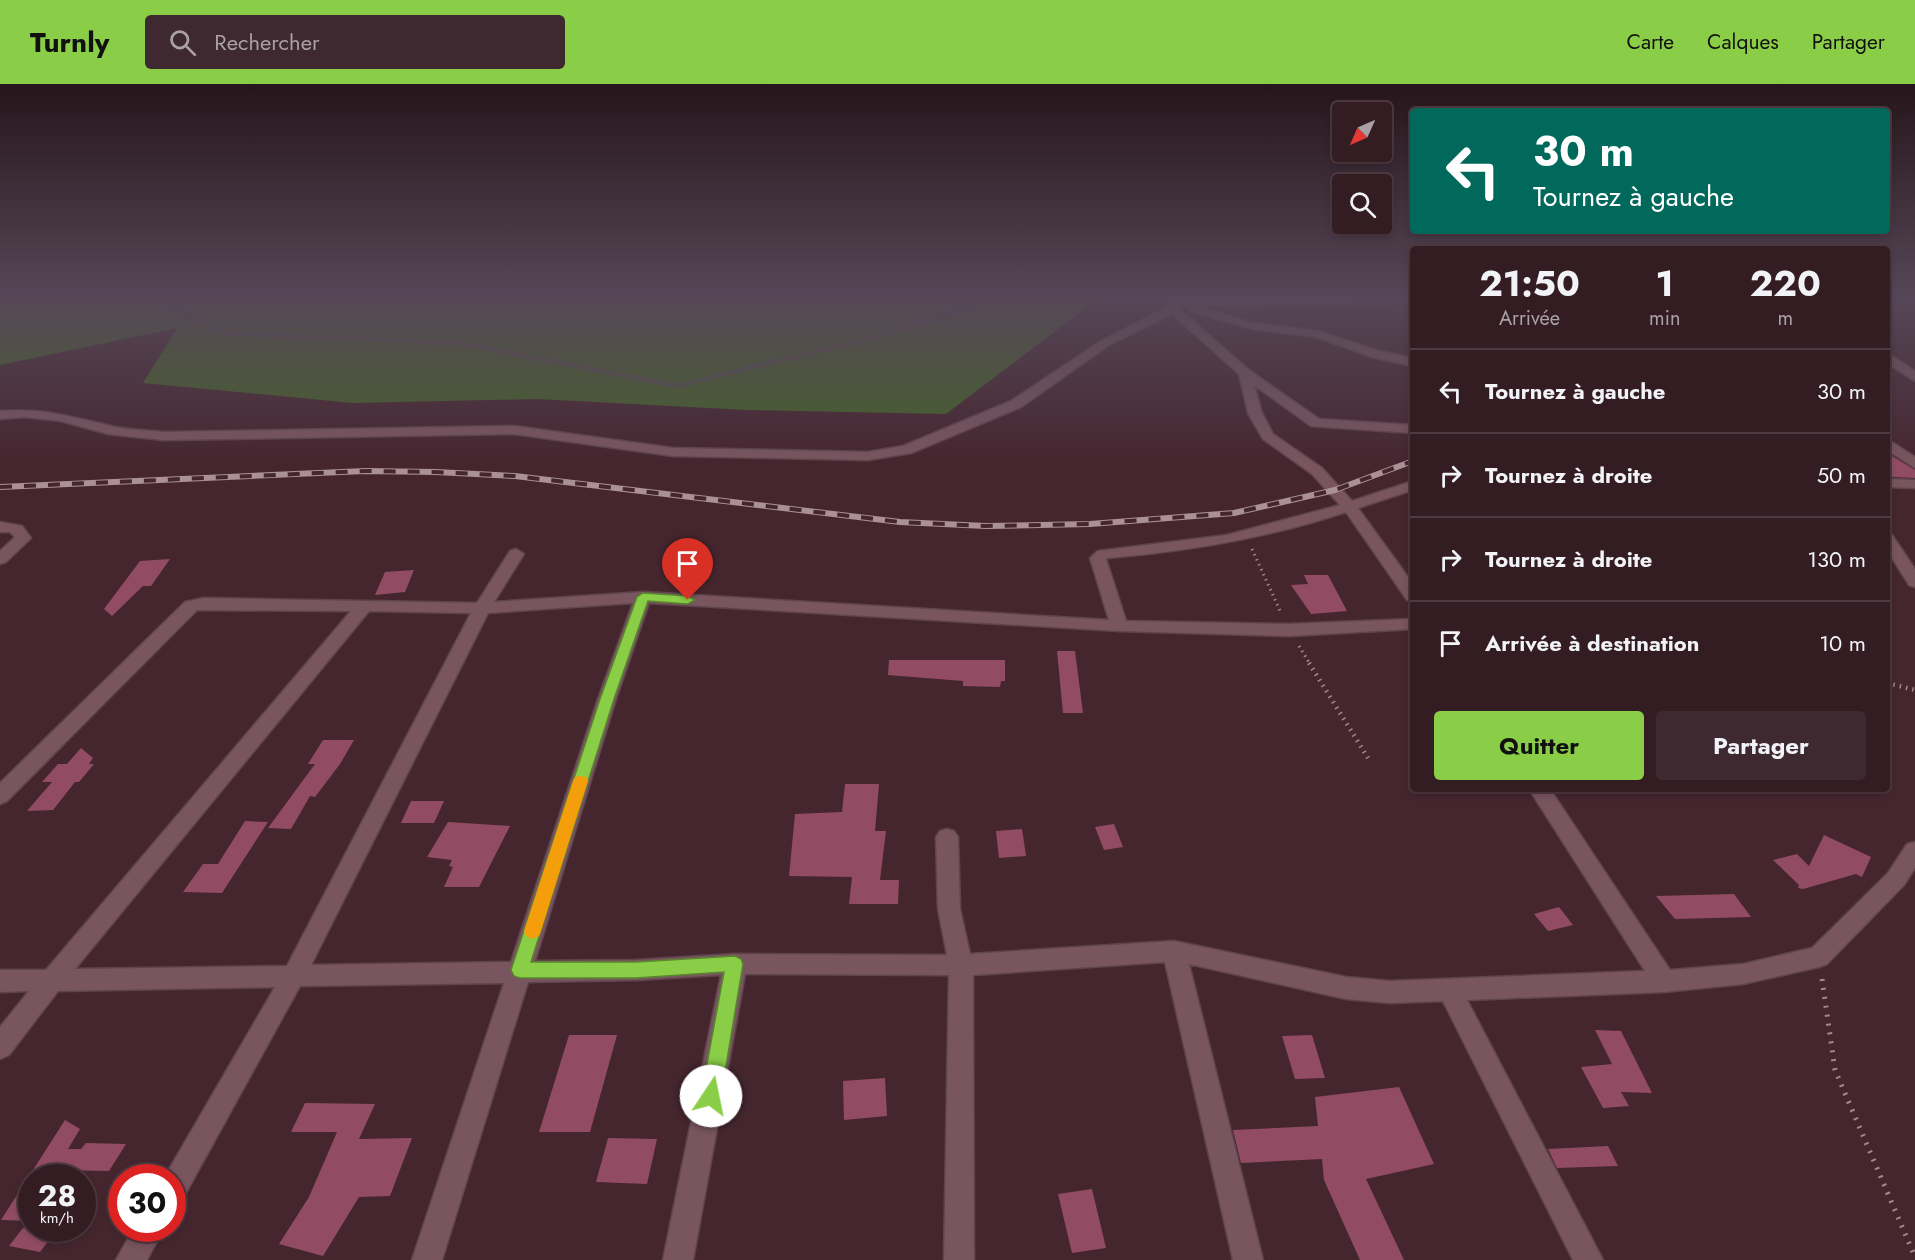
<!DOCTYPE html>
<html lang="fr">
<head>
<meta charset="utf-8">
<style>
  body { margin:0; font-family:Jost,sans-serif; background:#3f2930; color:#f1f3f6; height:100vh; display:flex; flex-direction:column; font-size:22px; white-space:nowrap }
  * { box-sizing:border-box; margin:0 }
  p { font-size:20px; color:#a9a1a6 }
  .icon { flex:none; width:33px; height:33px; fill:none; stroke:currentColor; stroke-width:2; stroke-linecap:round; stroke-linejoin:round }
  .map { position:relative; flex:1; overflow:hidden }
  .drawer { position:absolute; left:1410px; top:162px; width:480px; height:546px; display:flex; flex-direction:column; background:#341c23; border-radius:6px; box-shadow:0 3px 9px #0003,0 0 0 2px #4e3a41 }
  .drawer>* { flex:none }
  .guide { position:absolute; left:1410px; top:24px; width:480px; height:126px; border-radius:6px; box-shadow:0 3px 9px #0003,0 0 0 2px #4e3a41; background:#00695c; color:#fff; overflow:hidden }
  .needle { width:39px; rotate:225deg }
  .buttons { position:absolute; left:1332px; top:18px; display:grid; gap:12px }
  .buttons a { display:grid; place-items:center; width:60px; height:60px; border-radius:6px; background:#341c23; box-shadow:0 3px 9px #0003,0 0 0 2px #4e3a41; font-size:30px }
  .speed { position:absolute; left:18px; top:1080px; display:flex; gap:12px; font-size:30px; font-weight:700; text-align:center }
  .speed>* { display:grid; place-content:center; width:78px; height:78px; border-radius:50%; background:#341c23; box-shadow:0 3px 9px #0003,0 0 0 2px #4e3a41; line-height:1 }
  .speed small { font-size:15px; font-weight:400 }
  .speed .limit { border:9px solid #d22; background:#fff; color:#111 }
  .pin { position:absolute; display:grid; place-items:center; width:51px; height:51px; color:#fff; margin:-62px -26px; border-radius:50% 50% 50% 0; rotate:-45deg; box-shadow:0 0 6px #0007 }
  .pin .icon { rotate:45deg }
  .me { position:absolute; width:66px; margin:-33px; rotate:11deg; stroke-linejoin:round; filter:drop-shadow(0 0 4px #0008) }
  .turn { display:flex; align-items:center; gap:21px; height:126px; padding:0 24px; font-size:27px }
  .turn .icon { width:78px; height:78px; stroke-width:2.5 }
  .turn b { display:block; font-size:42px; line-height:51px }
  .eta { display:flex; justify-content:space-evenly; align-items:center; height:102px; text-align:center }
  .eta b { font-size:36px; font-weight:700; line-height:42px }
  .button { display:flex; gap:12px; margin-top:auto; padding:12px 24px }
  .button a { flex:1; height:69px; border-radius:6px; background:#8ace47; color:#111; font-size:24px; font-weight:700; line-height:69px; text-align:center }
  .button a+a { background:#3f2930; color:#f1f3f6 }
  ul { padding:0; list-style:none }
  li { display:flex; align-items:center; gap:18px; height:84px; padding:0 24px; border-top:2px solid #4e3a41 }
  li div { flex:1 }
  li b { display:block; font-size:22px }
  li em { font-style:normal }
  header { display:flex; align-items:center; gap:36px; box-sizing:border-box; height:84px; padding:0 30px; background:#8ace47; color:#111 }
  header strong { font-size:28px }
  nav { display:flex; gap:33px; margin-inline-start:auto; font-size:21px }
  .search { width:420px; height:54px; background:#3f2930; display:flex; align-items:center; gap:15px; box-sizing:border-box; padding:0 21px; border-radius:6px; color:#a9a1a6; font-size:22px }
  .map>svg:first-child { display:block }
</style>
</head>
<body>
<header>
<strong>Turnly</strong>
<div class="search"><svg class="icon" aria-label="search" viewBox="0 0 24 24"><circle cx="10" cy="10" r="6"/><path d="M15 15l6 6"/></svg>Rechercher</div>
<nav><a>Carte</a><a>Calques</a><a>Partager</a></nav>
</header>
<div class="map">
<svg width="1915" height="1176" viewBox="0 0 1915 1176">
  <rect width="100%" height="100%" fill="#45262f"/>
  <path fill="#446228" d="M 0,214 L 1099,214 L 946,330 L 746,326 L 538,315 L 353,319 L 143,299 L 177,244 L 0,281 Z"/>
  <g fill="none" stroke-linecap="round" stroke-linejoin="round">
    <path stroke="#505444" stroke-width="5" d="M 156,214 L 220,249 L 458,259 L 678,302 L 885,250 L 996,214"/>
  </g>
  <g fill="#914c63">
    <path d="M 1887,369 L 1915,386 L 1915,394 L 1892,393 L 1887,386 Z"/>
    <path d="M 170,475 L 151,502 L 143,502 L 112,532 L 104,525 L 140,477 Z"/>
    <path d="M 414,486 L 405,508 L 375,511 L 385,488 Z"/>
    <path d="M 1304,491 L 1328,491 L 1347,527 L 1311,530 L 1291,501 L 1308,500 Z"/>
    <path d="M 1057,567 L 1075,567 L 1083,629 L 1063,629 Z"/>
    <path d="M 889,576 L 1005,576 L 1005,597 L 1001,597 L 1000,603 L 963,602 L 963,597 L 888,591 Z"/>
    <path d="M 323,656 L 354,656 L 340,680 L 315,713 L 310,712 L 291,745 L 268,744 L 315,680 L 308,680 Z"/>
    <path d="M 81,664 L 93,674 L 89,680 L 94,680 L 79,698 L 75,698 L 53,726 L 27,727 L 52,698 L 42,698 L 58,680 L 67,680 Z"/>
    <path d="M 845,700 L 879,700 L 875,747 L 886,747 L 880,796 L 899,796 L 898,820 L 849,820 L 852,793 L 789,792 L 795,730 L 842,728 Z"/>
    <path d="M 411,717 L 444,717 L 434,739 L 401,739 Z"/>
    <path d="M 245,737 L 268,738 L 222,809 L 183,808 L 203,780 L 218,780 Z"/>
    <path d="M 448,738 L 510,742 L 479,803 L 444,803 L 453,783 L 449,782 L 452,776 L 427,773 Z"/>
    <path d="M 1114,740 L 1123,763 L 1104,766 L 1095,743 Z"/>
    <path d="M 1022,745 L 1026,772 L 999,774 L 996,747 Z"/>
    <path d="M 1824,751 L 1871,773 L 1862,793 L 1856,790 L 1803,805 L 1798,804 L 1799,801 L 1773,776 L 1797,770 L 1809,782 Z"/>
    <path d="M 1734,810 L 1751,833 L 1675,835 L 1656,812 Z"/>
    <path d="M 1559,823 L 1573,841 L 1548,847 L 1534,830 Z"/>
    <path d="M 1595,946 L 1621,947 L 1652,1009 L 1621,1008 L 1629,1022 L 1603,1024 L 1581,983 L 1612,980 Z"/>
    <path d="M 569,951 L 617,951 L 590,1048 L 539,1048 Z"/>
    <path d="M 1312,951 L 1325,994 L 1295,995 L 1282,952 Z"/>
    <path d="M 885,994 L 887,1032 L 844,1036 L 843,997 Z"/>
    <path d="M 1399,1003 L 1434,1080 L 1366,1095 L 1404,1176 L 1360,1176 L 1324,1096 L 1322,1075 L 1241,1079 L 1233,1046 L 1318,1042 L 1315,1013 Z"/>
    <path d="M 305,1019 L 375,1020 L 359,1055 L 412,1054 L 390,1112 L 359,1113 L 323,1172 L 279,1160 L 309,1113 L 337,1048 L 291,1048 Z"/>
    <path d="M 65,1036 L 80,1045 L 68,1065 L 81,1065 L 86,1059 L 126,1060 L 109,1087 L 55,1086 L 50,1094 L 32,1094 L 32,1137 L 1,1136 Z"/>
    <path d="M 608,1054 L 657,1055 L 647,1100 L 596,1098 Z"/>
    <path d="M 1608,1062 L 1618,1082 L 1557,1084 L 1548,1065 Z"/>
    <path d="M 1092,1105 L 1106,1164 L 1072,1169 L 1058,1110 Z"/>
    <path d="M 23,1144 L 58,1144 L 40,1168 L 9,1162 Z"/>
  </g>
  <g fill="none" stroke-linecap="round" stroke-linejoin="round">
    <g stroke="#5f444c" stroke-width="3">
      <g id="minor">
        <path d="M 1151,214 L 1413,214 L 1413,219 L 1197,222 L 1253,239 L 1318,247 L 1379,267 L 1413,274 L 1413,282 L 1372,273 L 1316,253 L 1252,245 L 1190,227 L 1188,225 L 1191,222 L 1182,222 L 1179,225 L 1249,286 L 1319,335 L 1413,341 L 1413,349 L 1311,342 L 1254,301 L 1262,329 L 1273,350 L 1322,384 L 1352,417 L 1413,397 L 1413,406 L 1358,424 L 1413,500 L 1413,517 L 1407,516 L 1346,428 C 1268,454 1190,467 1108,474 L 1106,475 L 1126,537 L 1289,540 L 1413,535 L 1413,545 L 1289,552 L 1119,547 L 649,519 L 616,615 L 535,877 L 636,876 L 735,870 L 947,871 L 938,825 L 936,753 L 940,747 L 947,745 L 954,747 L 958,753 L 960,825 L 970,870 L 1174,857 L 1346,893 L 1390,897 L 1645,887 L 1529,705 L 1550,705 L 1670,886 L 1743,880 L 1812,864 L 1888,789 L 1907,760 L 1915,758 L 1915,784 L 1904,801 L 1827,880 L 1819,883 L 1743,900 L 1664,908 L 1467,916 L 1603,1176 L 1573,1176 L 1443,917 L 1390,919 L 1346,915 L 1189,880 L 1263,1176 L 1233,1176 L 1165,878 L 973,891 L 974,1176 L 944,1176 L 949,891 L 745,890 L 693,1176 L 663,1176 L 721,891 L 636,896 L 528,898 L 442,1176 L 412,1176 L 504,899 L 300,902 L 182,1116 L 172,1120 L 172,1094 L 164,1094 L 275,903 L 58,907 L 9,971 L 0,975 L 0,943 L 29,907 L 0,908 L 0,886 L 46,886 L 351,527 L 197,526 L 7,717 L 0,720 L 0,699 L 185,518 L 204,514 L 477,519 L 510,467 L 516,465 L 524,470 L 494,518 L 643,508 L 1109,536 L 1090,474 L 1098,467 L 1227,451 L 1340,421 L 1312,390 L 1263,355 L 1248,329 L 1239,290 L 1172,230 L 1109,261 L 1021,323 L 911,369 L 868,376 L 673,372 L 514,350 L 163,356 L 108,350 L 61,337 L 25,333 L 0,335 L 0,327 C 43,324 66,332 107,341 C 125,346 145,346 163,348 L 514,342 L 673,364 L 868,368 L 903,362 L 1011,317 L 1101,257 L 1171,221 ZM 633,519 L 598,615 L 511,878 L 311,881 L 488,529 ZM 369,527 L 471,529 L 287,882 L 75,885 Z"/>
        <path d="M 1887,269 L 1915,287 L 1915,297 L 1887,279 Z"/>
        <path d="M 1887,355 L 1915,373 L 1915,384 L 1887,366 Z"/>
        <path d="M 1887,395 L 1915,396 L 1915,404 L 1887,403 Z"/>
        <path d="M 0,438 L 22,442 L 31,454 L 6,478 L 0,480 L 0,467 L 15,453 L 10,448 L 0,448 Z"/>
        <path d="M 1887,449 L 1892,451 L 1915,485 L 1915,503 L 1909,501 L 1887,466 Z"/>
        <path d="M 134,1144 L 164,1144 L 147,1176 L 116,1176 Z"/>
      </g>
    </g>
    <g stroke="#a2888f" stroke-width="3" stroke-dasharray="1.5 4" stroke-linecap="butt">
      <path d="M 1252,465 L 1281,529"/>
      <path d="M 1299,562 L 1310,580"/>
    </g>
    <g stroke="#a2888f" stroke-width="4.5" stroke-dasharray="1.5 5" stroke-linecap="butt">
      <path d="M 1309,579 L 1368,674"/>
      <path d="M 1887,599 L 1915,606"/>
      <path d="M 1795,705 L 1795,709"/>
    </g>
    <path stroke="#a2888f" stroke-width="5" stroke-dasharray="2 7" stroke-linecap="butt" d="M 1822,895 L 1835,986 L 1915,1173"/>
    <use href="#minor" fill="#78555f" fill-rule="evenodd"/>
    <g stroke="#aa9097" stroke-width="6">
      <path id="rail" d="M 0,403 L 365,387 L 436,388 L 515,392 L 900,438 L 986,442 L 1090,440 L 1234,429 L 1335,406 L 1413,377"/>
    </g>
    <use href="#rail" stroke="#45262f" stroke-width="4" stroke-dasharray="12" stroke-linecap="butt"/>
  </g>
  <linearGradient id="sky" x2="0" y2="1"><stop stop-color="#26151a"/><stop offset="0.56" stop-color="#564758"/><stop offset="1" stop-color="#564758" stop-opacity="0"/></linearGradient>
  <rect width="1915" height="379" fill="url(#sky)"/>
  <path fill="#8ace47" stroke="#5a862e" stroke-width="1.5" d="M 643,509 L 688,512 L 695,516 L 688,520 L 648,517 L 614,615 L 531,878 L 636,878 L 735,872 L 741,875 L 743,880 L 721,1012 L 718,1019 L 711,1021 L 704,1019 L 701,1012 L 724,888 L 636,894 L 520,894 L 514,892 L 511,886 L 600,615 L 637,513 Z"/>
  <path fill="#f59e0b" d="M 580,692 L 586,693 L 588,697 L 541,847 L 539,852 L 532,855 L 526,852 L 524,847 L 573,697 L 575,693 Z"/>
</svg>
<div class="buttons">
<a><svg class="needle" viewBox="-14 -14 28 28"><path d="M0-13l5 13h-10z" fill="#e53935"/><path d="M0 13l5-13h-10z" fill="#a9a1a6"/></svg></a>
<a><svg class="icon" aria-label="search" viewBox="0 0 24 24"><circle cx="10" cy="10" r="6"/><path d="M15 15l6 6"/></svg></a>
</div>
<div class="speed"><div>28<small>km/h</small></div><div class="limit">30</div></div>
<div class="pin" style="left:688px;top:516px;background:#d93025"><svg class="icon" aria-label="arrive" viewBox="0 0 24 24"><path d="M6 21V4h12l-3 4 3 4H6"/></svg></div>
<svg class="me" style="left:711px;top:1012px" viewBox="-20 -20 40 40"><circle r="19" fill="#fff"/><path d="M0-13L10 11 0 6-10 11z" fill="#8ace47"/></svg>
<div class="guide">
<div class="turn"><svg class="icon" aria-label="left" viewBox="0 0 24 24"><path d="M17 20v-9H6M10 6l-5 5 5 5"/></svg><div><b>30 m</b>Tournez à gauche</div></div>
</div>
<section class="drawer">
<div class="eta">
<div><b>21:50</b><p>Arrivée</p></div>
<div><b>1</b><p>min</p></div>
<div><b>220</b><p>m</p></div>
</div>
<ul>
<li><svg class="icon" aria-label="left" viewBox="0 0 24 24"><path d="M17 20v-9H6M10 6l-5 5 5 5"/></svg><div><b>Tournez à gauche</b></div><em>30 m</em></li>
<li><svg class="icon" aria-label="right" viewBox="0 0 24 24"><path d="M7 20v-9h11M14 6l5 5-5 5"/></svg><div><b>Tournez à droite</b></div><em>50 m</em></li>
<li><svg class="icon" aria-label="right" viewBox="0 0 24 24"><path d="M7 20v-9h11M14 6l5 5-5 5"/></svg><div><b>Tournez à droite</b></div><em>130 m</em></li>
<li><svg class="icon" aria-label="arrive" viewBox="0 0 24 24"><path d="M6 21V4h12l-3 4 3 4H6"/></svg><div><b>Arrivée à destination</b></div><em>10 m</em></li>
</ul>
<div class="button"><a>Quitter</a><a>Partager</a></div>
</section>
</div>
</body>
</html>
